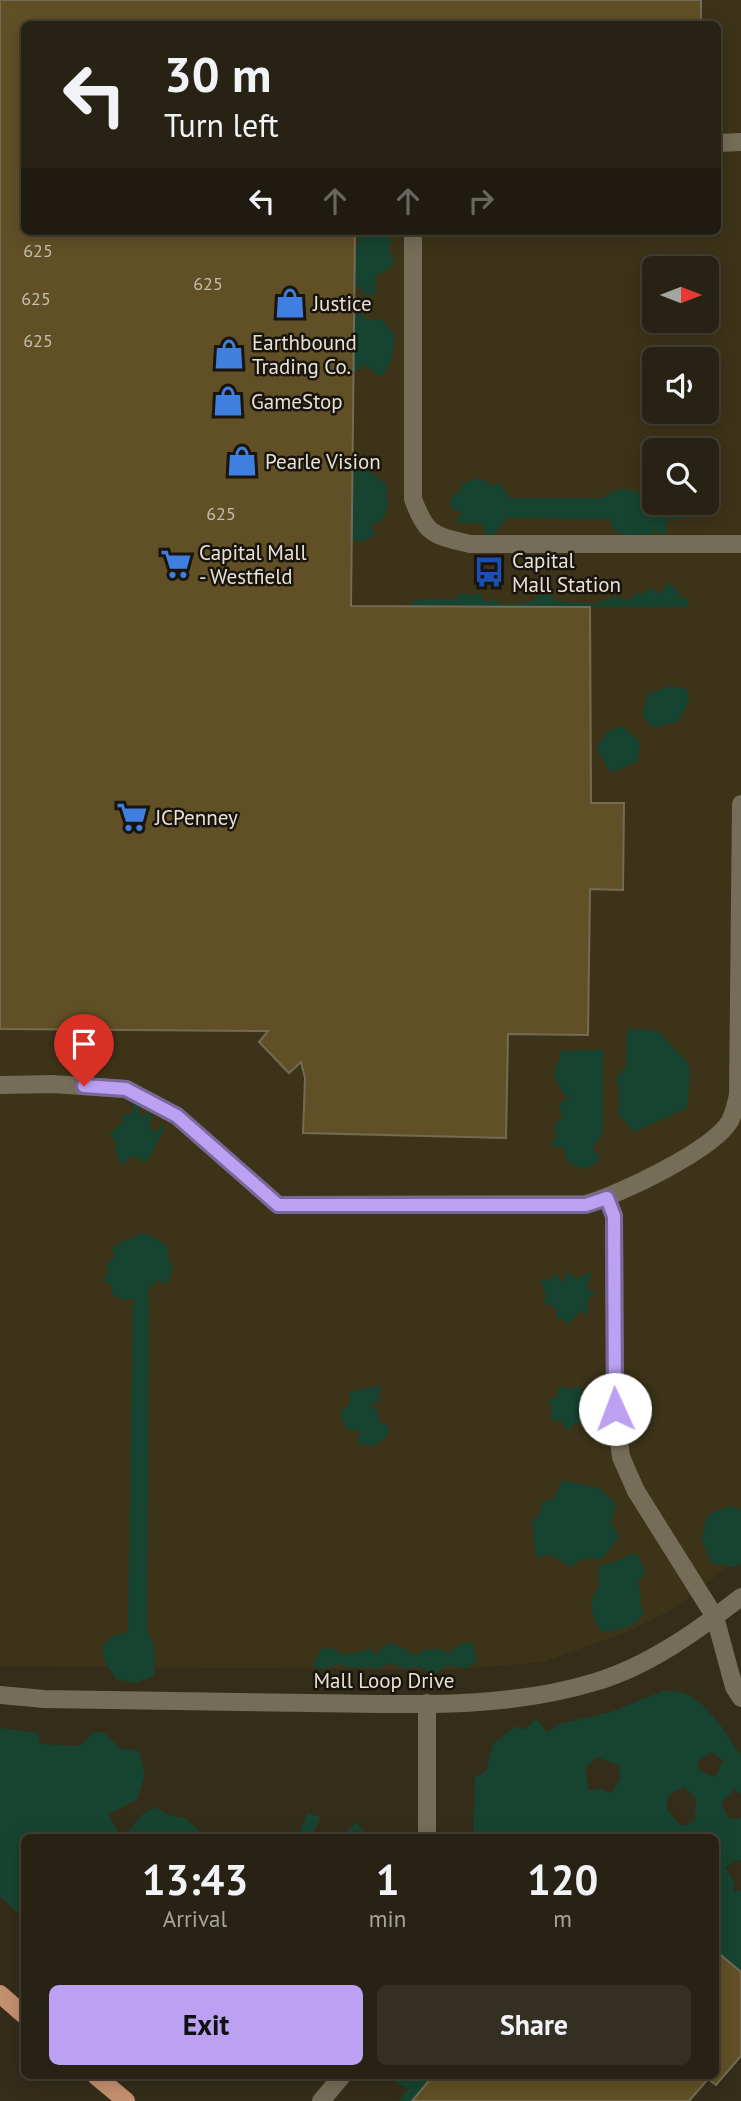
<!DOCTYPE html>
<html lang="en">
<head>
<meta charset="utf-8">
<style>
  body { margin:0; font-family:"PT Sans",sans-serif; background:#332f22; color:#f1f3f6; height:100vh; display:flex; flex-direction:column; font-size:26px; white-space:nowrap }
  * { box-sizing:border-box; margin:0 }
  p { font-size:23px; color:#a4a4a0 }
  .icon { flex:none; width:38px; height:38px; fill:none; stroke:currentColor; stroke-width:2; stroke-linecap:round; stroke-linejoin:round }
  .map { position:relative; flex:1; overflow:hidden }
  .details { position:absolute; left:21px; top:1834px; width:698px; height:245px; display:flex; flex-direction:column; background:#272214; border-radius:10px; box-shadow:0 4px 18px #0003,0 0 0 2px #433f34 }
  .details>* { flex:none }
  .top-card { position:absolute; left:21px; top:21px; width:700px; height:214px; border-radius:10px; box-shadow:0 4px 18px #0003,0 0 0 2px #433f34; background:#272214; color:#f1f3f6; overflow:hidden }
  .needle { width:46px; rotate:90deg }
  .tools { position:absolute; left:642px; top:256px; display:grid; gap:14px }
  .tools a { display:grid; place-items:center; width:77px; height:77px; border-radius:10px; background:#272214; box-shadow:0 4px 18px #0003,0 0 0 2px #433f34; font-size:35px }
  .pin { position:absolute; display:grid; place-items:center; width:60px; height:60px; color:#fff; margin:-72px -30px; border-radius:50% 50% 50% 0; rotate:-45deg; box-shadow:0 0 7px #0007 }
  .pin .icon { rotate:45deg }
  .me { position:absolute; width:77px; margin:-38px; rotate:358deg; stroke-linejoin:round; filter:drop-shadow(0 0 5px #0008) }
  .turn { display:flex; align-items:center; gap:24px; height:147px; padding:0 28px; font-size:32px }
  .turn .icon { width:91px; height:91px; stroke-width:2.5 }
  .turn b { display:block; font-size:49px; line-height:60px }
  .lanes { display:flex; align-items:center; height:66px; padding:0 28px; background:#0003; justify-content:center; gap:35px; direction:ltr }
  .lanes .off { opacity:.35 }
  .eta { display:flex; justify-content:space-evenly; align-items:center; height:119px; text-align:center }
  .eta b { font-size:42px; font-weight:800; line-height:49px }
  .cta { display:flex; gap:14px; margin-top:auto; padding:14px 28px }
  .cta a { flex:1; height:80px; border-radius:10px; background:#bca0f2; color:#111; font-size:28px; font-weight:800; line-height:80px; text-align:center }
  .cta a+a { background:#332f22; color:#f1f3f6 }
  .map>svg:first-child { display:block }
</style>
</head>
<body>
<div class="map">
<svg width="741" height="2101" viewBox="0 0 741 2101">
  <rect width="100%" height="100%" fill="#342d1a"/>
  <path fill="#3d3319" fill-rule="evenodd" d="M 0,0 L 741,0 L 741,1556 L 674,1609 L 627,1632 L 543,1662 L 449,1670 L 0,1666 ZM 24,24 L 718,24 L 718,231 L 24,231 ZM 654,268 L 707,268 L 707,320 L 654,320 ZM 654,359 L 707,359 L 707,411 L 654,411 ZM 654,450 L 707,450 L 707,502 L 654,502 Z"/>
  <g fill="#174431" fill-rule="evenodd">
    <path d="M 366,231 L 379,231 L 392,240 L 388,250 L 395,260 L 388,270 L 375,276 L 376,294 L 363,295 L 360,286 L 355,287 L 355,245 L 359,245 L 358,234 Z"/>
    <path d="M 354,313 L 364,315 L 365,320 L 381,319 L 395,335 L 392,359 L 383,376 L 376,374 L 364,364 L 360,369 L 354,371 Z"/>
    <path d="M 359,464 L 386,484 L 388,506 L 383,520 L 372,524 L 375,536 L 359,542 L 352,540 L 353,472 Z"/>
    <path d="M 648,477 L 654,478 L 654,502 L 701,502 L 697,510 L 691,511 L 689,516 L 683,519 L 678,517 L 672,521 L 669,518 L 666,523 L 666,537 L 652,529 L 654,539 L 630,538 L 612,529 L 610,519 L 507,518 L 496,533 L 487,536 L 481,523 L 459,524 L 455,520 L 462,514 L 451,507 L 450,499 L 462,489 L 461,484 L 478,478 L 493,485 L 500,483 L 510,498 L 602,498 C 615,489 625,486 639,493 L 640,485 Z"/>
    <path d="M 668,583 L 678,590 L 679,597 L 687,598 L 689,607 L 411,606 L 411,602 C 419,598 446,599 457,599 L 457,595 L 464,593 L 470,596 L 480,593 L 485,602 L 494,600 L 502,604 L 517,604 L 532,601 L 538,594 L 554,596 L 555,601 L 595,604 L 617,596 L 624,600 L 633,598 L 638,592 L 641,595 L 651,588 L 659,594 Z"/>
    <path d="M 670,686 L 687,689 L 689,701 L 678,722 L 653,728 L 642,715 L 648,694 Z"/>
    <path d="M 623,726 L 640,742 L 638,761 L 611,773 L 596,748 L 608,731 Z"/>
    <path d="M 632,1029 L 653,1030 L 660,1033 L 688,1063 L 690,1071 L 688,1104 L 685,1109 L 634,1132 L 619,1115 L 619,1091 L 616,1078 L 626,1067 L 626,1033 Z"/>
    <path d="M 603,1050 L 603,1134 L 592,1148 L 601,1159 L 586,1169 L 571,1165 L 565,1157 L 564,1147 L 549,1146 L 556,1138 L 555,1124 L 562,1118 L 559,1104 L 570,1096 L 564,1095 L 554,1075 L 558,1061 L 560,1060 L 560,1051 Z"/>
    <path d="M 134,1102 L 139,1103 L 140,1117 L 152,1111 L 150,1127 L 155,1132 L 164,1122 L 164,1130 L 147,1162 L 141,1161 L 134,1155 L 121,1165 L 115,1150 L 117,1145 L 110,1134 L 122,1123 L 122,1115 L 131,1114 Z"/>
    <path d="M 141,1233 L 153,1237 L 168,1247 L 168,1258 L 173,1268 L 168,1284 L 158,1280 L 147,1291 L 149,1301 L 147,1632 C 158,1646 155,1658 154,1676 L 135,1683 L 116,1679 L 105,1662 L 102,1647 L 112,1636 L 128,1632 L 133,1298 L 124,1300 L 112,1294 L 112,1285 L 103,1280 L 109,1271 L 106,1265 L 115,1256 L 112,1247 Z"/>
    <path d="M 567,1270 L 575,1279 L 592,1272 L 586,1287 L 596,1294 L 588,1298 L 588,1314 L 581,1311 L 567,1325 L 563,1319 L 556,1318 L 556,1308 L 543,1302 L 546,1296 L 541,1279 L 550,1281 L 554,1273 L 564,1283 Z"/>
    <path d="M 381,1385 L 379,1401 L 370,1404 L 379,1412 L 379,1422 L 390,1427 L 385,1439 L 372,1446 L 357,1443 L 360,1431 L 347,1430 L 342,1420 L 341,1411 L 350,1404 L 350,1392 Z"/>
    <path d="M 560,1386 L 568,1389 L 582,1387 L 581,1401 L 590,1407 L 583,1414 L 582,1425 L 577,1422 L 566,1431 L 563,1422 L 550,1419 L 552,1408 L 548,1400 L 556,1398 Z"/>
    <path d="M 562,1480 L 599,1488 L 616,1504 L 611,1522 L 619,1537 L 602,1559 L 582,1559 L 571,1567 L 551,1555 L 536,1557 L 532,1523 L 541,1511 L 541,1503 L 554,1498 Z"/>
    <path d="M 732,1506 L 741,1510 L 741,1564 L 734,1567 L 712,1563 L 702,1541 L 706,1518 L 715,1511 Z"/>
    <path d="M 631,1554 L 638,1554 L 645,1572 L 638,1582 L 641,1592 L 640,1605 L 645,1611 C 634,1628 622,1629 602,1632 C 592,1616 586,1603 599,1586 L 598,1566 L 617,1561 Z"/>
    <path d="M 391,1643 L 418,1656 L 421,1650 L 439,1649 L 448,1653 L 463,1643 L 474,1644 L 476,1661 L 468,1668 L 447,1665 L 435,1674 L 419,1667 L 406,1669 L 389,1663 L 380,1669 C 364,1666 354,1671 339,1664 L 322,1669 L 312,1666 L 321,1649 L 333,1648 L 343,1655 L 371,1649 L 378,1655 L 381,1648 Z"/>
    <path d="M 663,1691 L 676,1691 L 689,1695 L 705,1707 L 722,1727 L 741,1756 L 741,1795 L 735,1789 L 721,1804 L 729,1818 L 739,1819 L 741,1816 L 741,1861 L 737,1860 L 725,1868 L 735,1883 L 734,1892 L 741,1890 L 741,1972 L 716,1951 L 716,1838 L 473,1838 L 475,1777 L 486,1771 L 493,1744 L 516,1726 L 524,1730 L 536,1719 L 548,1732 L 559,1724 L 611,1712 ZM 712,1752 L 723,1761 L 715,1777 L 700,1771 L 697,1762 ZM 597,1757 L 619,1765 L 620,1780 L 611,1793 L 602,1789 L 588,1790 L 586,1767 ZM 685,1787 L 696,1799 L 695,1820 L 684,1826 L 679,1824 L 667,1810 L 668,1795 Z"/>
    <path d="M 0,1728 L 38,1733 L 40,1744 L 80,1746 L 94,1732 L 103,1732 L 120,1748 L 139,1751 L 145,1775 L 137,1800 L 108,1814 L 121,1837 L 24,1838 L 24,1919 L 0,1896 Z"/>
    <path d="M 155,1807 L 170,1816 L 185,1818 L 206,1837 L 123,1837 L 144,1813 Z"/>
    <path d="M 307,1813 L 320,1817 L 312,1837 L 298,1837 Z"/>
    <path d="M 356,1822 L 369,1837 L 341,1837 Z"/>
    <path d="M 387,2076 L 433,2076 L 412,2101 L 399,2101 L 410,2087 L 405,2088 Z"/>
  </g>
  <g fill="#615026" stroke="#746b56" stroke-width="2">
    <path d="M 0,0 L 701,0 L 701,24 L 24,24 L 24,231 L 355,231 L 351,606 L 590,607 L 591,803 L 624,803 L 623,890 L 590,889 L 588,1035 L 508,1034 L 506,1138 L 303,1133 L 305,1078 L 301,1062 L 289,1073 L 259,1042 L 268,1031 L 0,1029 Z"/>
    <path d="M 716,1951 L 741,1972 L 741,2056 L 716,2085 L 708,2079 L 689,2101 L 412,2101 L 433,2076 L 716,2076 Z"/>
  </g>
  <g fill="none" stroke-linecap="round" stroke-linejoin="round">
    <g stroke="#766d58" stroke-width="18">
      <path d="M 718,143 L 741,142"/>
      <path d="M 413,231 L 413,499 C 427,536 433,535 470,544 L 741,544"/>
      <path d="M 0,1085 L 52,1084 L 126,1089 L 177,1116 L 278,1205 L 586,1204 C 619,1195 713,1150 730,1121 C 734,1113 736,1103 738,1095 L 741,804"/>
      <path d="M 607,1198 L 614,1216 L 615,1409 L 621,1457 L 636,1491"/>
      <path d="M 715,1617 L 734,1687 L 741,1698"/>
    </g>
    <g stroke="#766d58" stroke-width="18">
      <path d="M 636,1491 L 715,1617"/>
      <path d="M 0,1695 L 44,1699 C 133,1700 222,1701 310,1703 C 406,1704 503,1710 595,1682 C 649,1666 697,1631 741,1597"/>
      <path d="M 427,1703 L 427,1838"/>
      <path d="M 321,2101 L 342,2076"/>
    </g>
    <g stroke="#c48f6f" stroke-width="18">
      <path d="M 0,1994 L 24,2015"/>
      <path d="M 96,2076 L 126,2101"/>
    </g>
  </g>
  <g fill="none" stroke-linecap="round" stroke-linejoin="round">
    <g stroke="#7a689d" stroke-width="18">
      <path id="route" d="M 84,1086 L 126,1089 L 177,1116 L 278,1205 L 586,1205 L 607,1198 L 614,1216 L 615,1409"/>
    </g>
    <use href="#route" stroke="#bca0f2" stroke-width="12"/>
  </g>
  <defs>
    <g id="shop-bare" transform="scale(2.415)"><path d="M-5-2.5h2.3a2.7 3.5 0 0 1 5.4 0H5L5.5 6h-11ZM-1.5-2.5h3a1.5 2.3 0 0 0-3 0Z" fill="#3f7fe0" stroke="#19150d" stroke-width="2.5" paint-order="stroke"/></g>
    <g id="supermarket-bare" transform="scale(2.415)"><path d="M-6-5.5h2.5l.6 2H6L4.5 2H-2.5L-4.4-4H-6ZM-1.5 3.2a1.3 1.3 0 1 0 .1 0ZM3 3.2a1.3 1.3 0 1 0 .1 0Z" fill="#3f7fe0" stroke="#19150d" stroke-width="2.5" paint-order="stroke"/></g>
    <g id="bus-bare" transform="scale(2.415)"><path d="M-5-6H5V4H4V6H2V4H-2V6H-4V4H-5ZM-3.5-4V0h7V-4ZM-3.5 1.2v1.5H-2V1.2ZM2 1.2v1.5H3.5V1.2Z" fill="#1a4fb4" stroke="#19150d" stroke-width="2.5" paint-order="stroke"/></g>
  </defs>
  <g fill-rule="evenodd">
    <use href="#shop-bare" x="290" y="303"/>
    <use href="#shop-bare" x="229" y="354"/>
    <use href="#shop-bare" x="228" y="401"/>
    <use href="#shop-bare" x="242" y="461"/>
    <use href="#supermarket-bare" x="176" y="564"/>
    <use href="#bus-bare" x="489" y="572"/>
    <use href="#supermarket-bare" x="132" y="817"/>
  </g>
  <g text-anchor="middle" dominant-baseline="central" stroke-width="5" stroke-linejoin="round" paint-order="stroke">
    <g font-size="18" fill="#c6beab">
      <text x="38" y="250">625</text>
      <text x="208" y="283">625</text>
      <text x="36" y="298">625</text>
      <text x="38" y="340">625</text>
      <text x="221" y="513">625</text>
    </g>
    <g font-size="21" fill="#e7e2d7" stroke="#19150d" text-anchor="start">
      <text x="313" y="303">Justice</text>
      <text x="252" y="342">Earthbound<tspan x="252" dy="24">Trading Co.</tspan></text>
      <text x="251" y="401">GameStop</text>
      <text x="265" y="461">Pearle Vision</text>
      <text x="199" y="552">Capital Mall<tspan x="199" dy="24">- Westfield</tspan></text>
      <text x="512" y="560">Capital<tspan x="512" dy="24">Mall Station</tspan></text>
      <text x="155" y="817">JCPenney</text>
    </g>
    <g font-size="21" fill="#e7e2d7" stroke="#19150d">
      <text x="384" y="1680">Mall Loop Drive</text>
    </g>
  </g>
</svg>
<div class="tools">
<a><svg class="needle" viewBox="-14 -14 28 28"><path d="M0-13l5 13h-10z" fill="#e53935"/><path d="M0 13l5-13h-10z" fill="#a4a4a0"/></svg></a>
<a><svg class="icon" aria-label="sound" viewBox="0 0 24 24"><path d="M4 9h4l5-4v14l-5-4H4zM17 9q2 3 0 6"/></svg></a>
<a><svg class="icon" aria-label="search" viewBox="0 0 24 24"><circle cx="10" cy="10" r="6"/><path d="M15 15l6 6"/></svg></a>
</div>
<div class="pin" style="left:84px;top:1086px;background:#d93025"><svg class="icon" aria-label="arrive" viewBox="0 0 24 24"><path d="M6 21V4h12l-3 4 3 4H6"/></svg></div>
<svg class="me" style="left:615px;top:1409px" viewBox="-20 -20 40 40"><circle r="19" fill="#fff"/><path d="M0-13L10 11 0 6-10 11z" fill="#bca0f2"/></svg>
<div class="top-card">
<div class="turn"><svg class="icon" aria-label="left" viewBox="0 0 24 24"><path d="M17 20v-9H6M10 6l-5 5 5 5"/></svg><div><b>30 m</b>Turn left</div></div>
<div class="lanes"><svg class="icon" aria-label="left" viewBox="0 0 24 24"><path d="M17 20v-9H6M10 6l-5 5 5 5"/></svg><svg class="icon off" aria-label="ahead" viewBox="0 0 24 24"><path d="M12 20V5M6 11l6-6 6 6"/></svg><svg class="icon off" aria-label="ahead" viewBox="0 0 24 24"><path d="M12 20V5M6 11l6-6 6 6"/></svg><svg class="icon off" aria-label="right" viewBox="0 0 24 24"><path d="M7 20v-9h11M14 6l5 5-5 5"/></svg></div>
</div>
<section class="details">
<div class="eta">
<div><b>13:43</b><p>Arrival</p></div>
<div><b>1</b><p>min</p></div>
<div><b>120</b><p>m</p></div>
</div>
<div class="cta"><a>Exit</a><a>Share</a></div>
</section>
</div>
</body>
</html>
